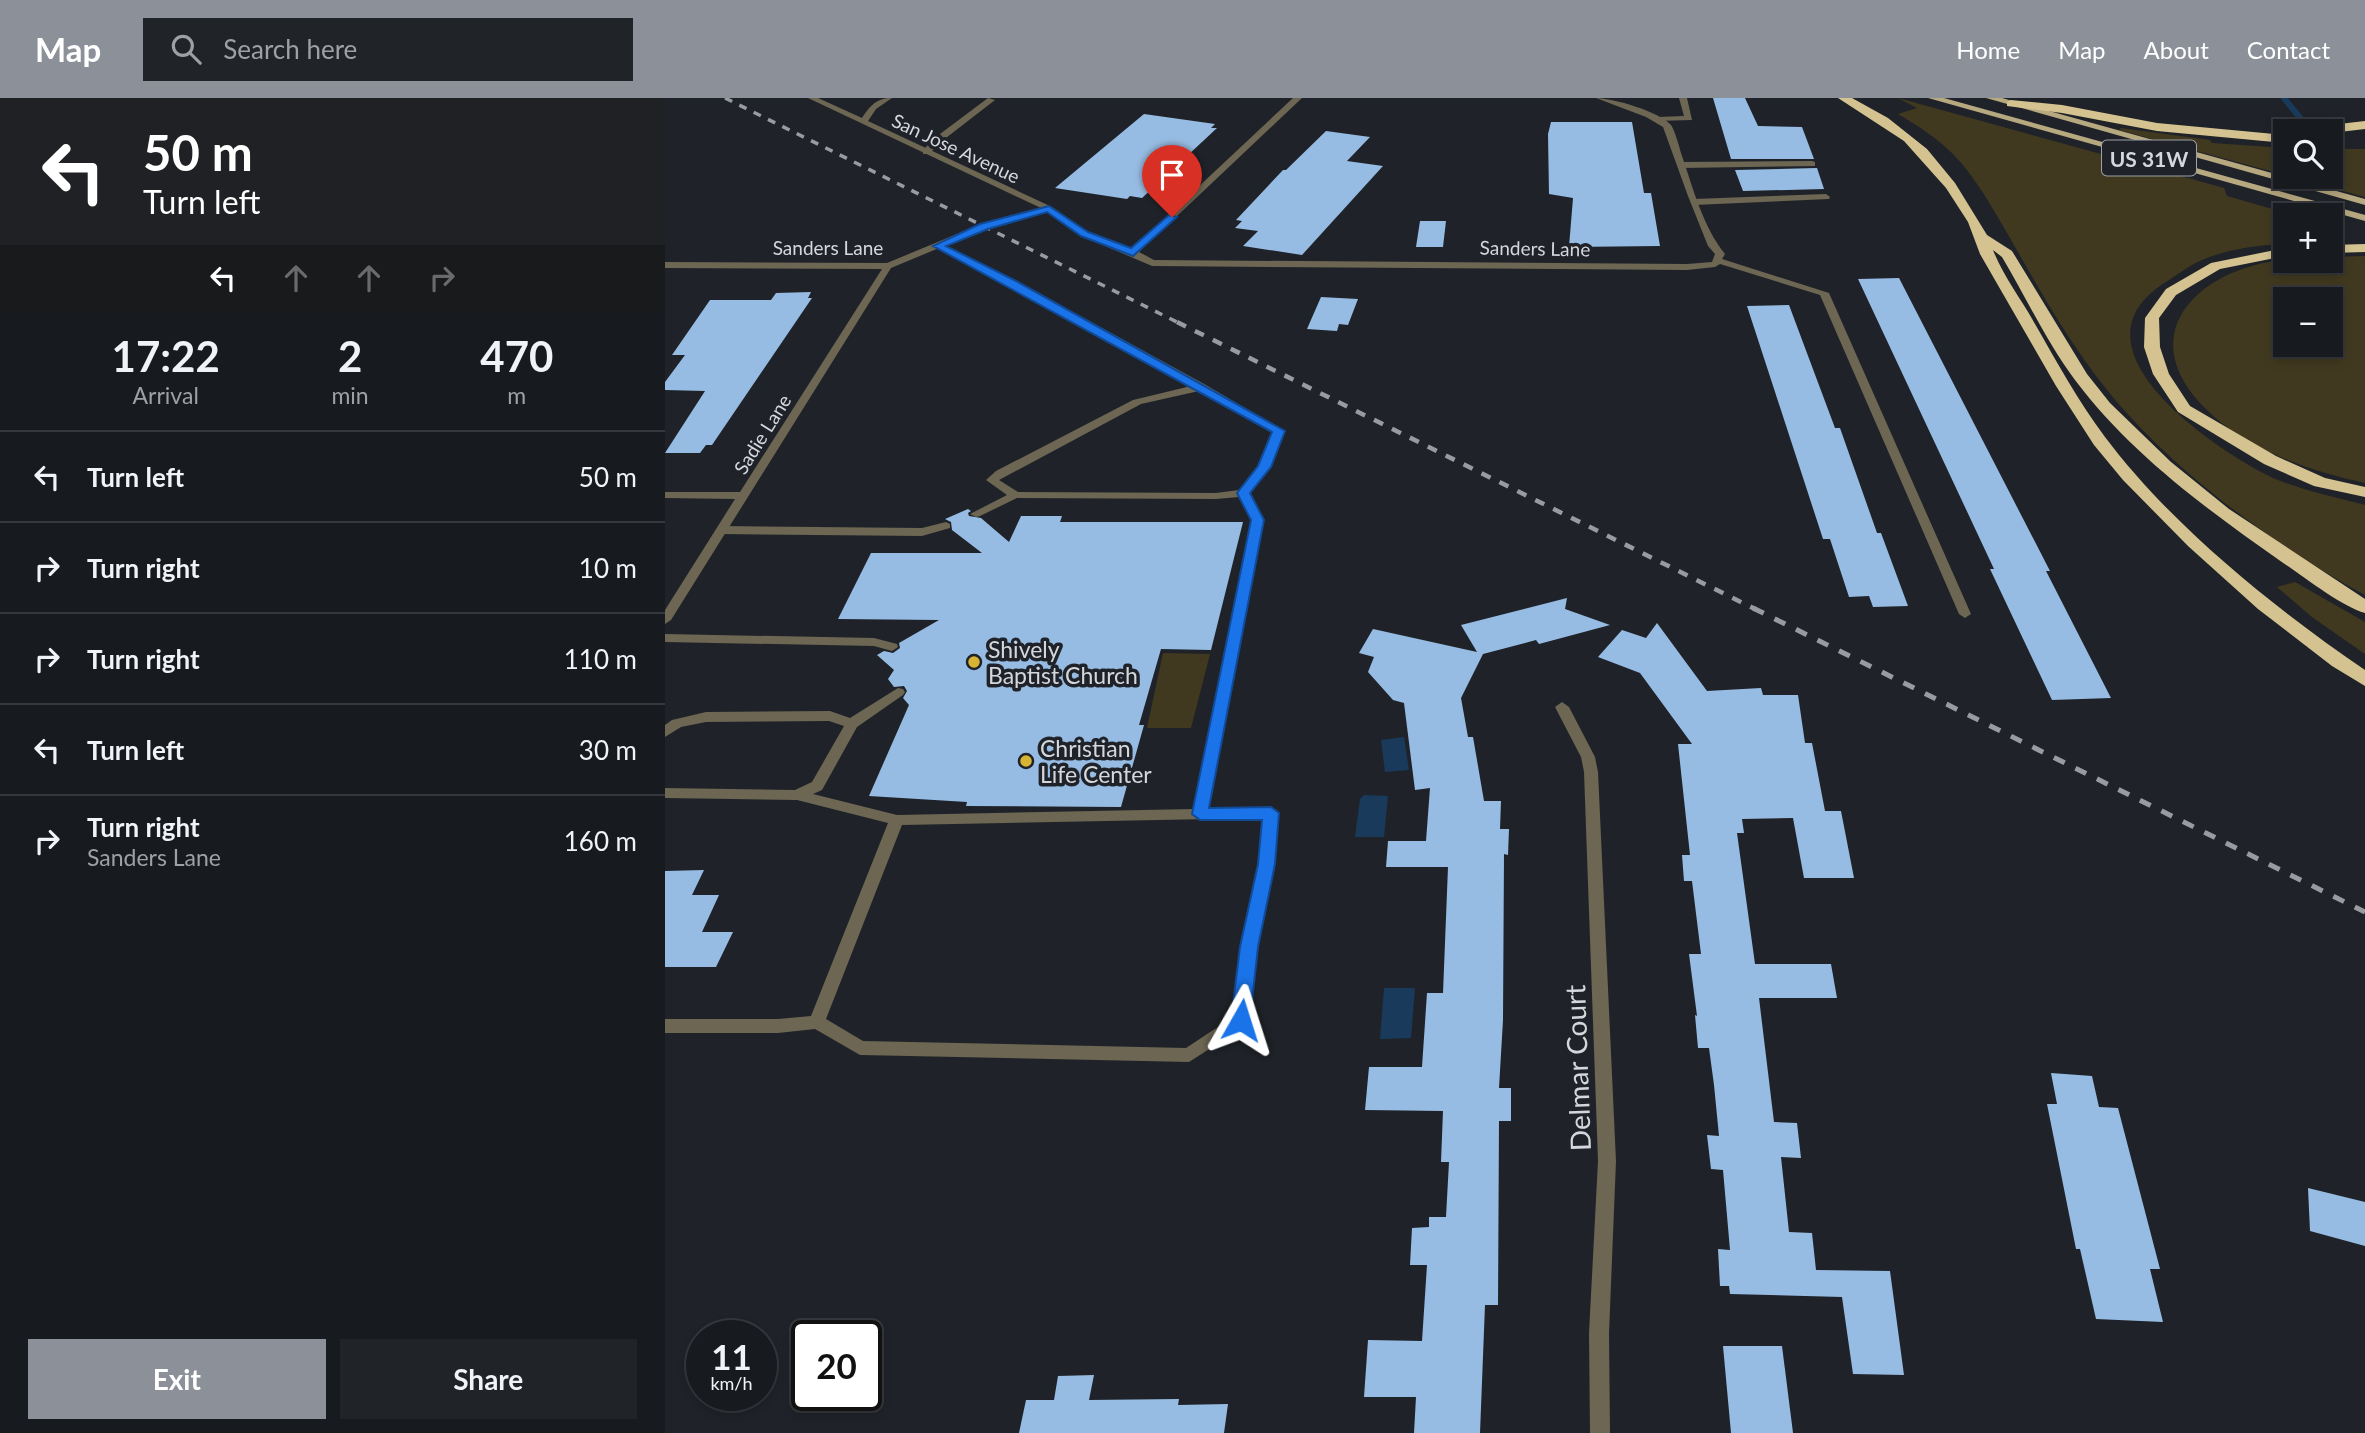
<!DOCTYPE html>
<html lang="en">
<head>
<meta charset="utf-8">
<style>
  body { margin:0; font-family:Lato,sans-serif; background:#202328; color:#f1f3f6; height:100vh; display:flex; flex-direction:column; font-size:26px; white-space:nowrap }
  * { box-sizing:border-box; margin:0 }
  p { font-size:23px; color:#9ea1a4 }
  .icon { flex:none; width:38px; height:38px; fill:none; stroke:currentColor; stroke-width:2; stroke-linecap:round; stroke-linejoin:round }
  .map { position:relative; flex:1; overflow:hidden }
  .details { display:flex; flex-direction:column; background:#171a1f; width:665px }
  .details>* { flex:none }
  .guide { background:#202124; color:#fff; overflow:hidden }
  .buttons { position:absolute; left:1608px; top:21px; display:grid; gap:14px }
  .buttons a { display:grid; place-items:center; width:70px; height:70px; border-radius:0px; background:#171a1f; box-shadow:0 4px 10px #0003,0 0 0 2px #36383d; font-size:35px }
  .speed { position:absolute; left:21px; top:1222px; display:flex; gap:14px; font-size:35px; font-weight:700; text-align:center }
  .speed>* { display:grid; place-content:center; width:91px; height:91px; border-radius:50%; background:#171a1f; box-shadow:0 4px 10px #0003,0 0 0 2px #36383d; line-height:1 }
  .speed small { font-size:18px; font-weight:400 }
  .speed .limit { border:4px solid #111; border-radius:10px; background:#fff; color:#111 }
  .pin { position:absolute; display:grid; place-items:center; width:60px; height:60px; color:#fff; margin:-72px -30px; border-radius:50% 50% 50% 0; rotate:-45deg; box-shadow:0 0 7px #0007 }
  .pin .icon { rotate:45deg }
  .me { position:absolute; width:77px; margin:-38px; rotate:6deg; stroke-linejoin:round; filter:drop-shadow(0 0 5px #0008) }
  .turn { display:flex; align-items:center; gap:24px; height:147px; padding:0 28px; font-size:32px }
  .turn .icon { width:91px; height:91px; stroke-width:2.5 }
  .turn b { display:block; font-size:49px; line-height:60px }
  .lanes { display:flex; align-items:center; height:66px; padding:0 28px; background:#0003; justify-content:center; gap:35px; direction:ltr }
  .lanes .off { opacity:.35 }
  .eta { display:flex; justify-content:space-evenly; align-items:center; height:119px; text-align:center }
  .eta b { font-size:42px; font-weight:700; line-height:49px }
  .button { display:flex; gap:14px; margin-top:auto; padding:14px 28px }
  .button a { flex:1; height:80px; border-radius:0px; background:#8c9099; color:#fff; font-size:28px; font-weight:700; line-height:80px; text-align:center }
  .button a+a { background:#202328; color:#f1f3f6 }
  ul { padding:0; list-style:none }
  li { display:flex; align-items:center; gap:21px; height:91px; padding:0 28px; border-top:2px solid #36383d }
  li div { flex:1 }
  li b { display:block; font-size:26px }
  li em { font-style:normal }
  header { display:flex; align-items:center; gap:42px; box-sizing:border-box; height:98px; padding:0 35px; background:#8c9099; color:#fff }
  header strong { font-size:33px }
  nav { display:flex; gap:38px; margin-inline-start:auto; font-size:24px }
  .search { width:490px; height:63px; background:#202328; display:flex; align-items:center; gap:18px; box-sizing:border-box; padding:0 24px; border-radius:0px; color:#9ea1a4; font-size:26px }
  main { display:flex; flex:1; min-height:0 }
  .map>svg:first-child { display:block }
</style>
</head>
<body>
<header>
<strong>Map</strong>
<div class="search"><svg class="icon" aria-label="search" viewBox="0 0 24 24"><circle cx="10" cy="10" r="6"/><path d="M15 15l6 6"/></svg>Search here</div>
<nav><a>Home</a><a>Map</a><a>About</a><a>Contact</a></nav>
</header>
<main>
<section class="details">
<div class="guide">
<div class="turn"><svg class="icon" aria-label="left" viewBox="0 0 24 24"><path d="M17 20v-9H6M10 6l-5 5 5 5"/></svg><div><b>50 m</b>Turn left</div></div>
<div class="lanes"><svg class="icon" aria-label="left" viewBox="0 0 24 24"><path d="M17 20v-9H6M10 6l-5 5 5 5"/></svg><svg class="icon off" aria-label="ahead" viewBox="0 0 24 24"><path d="M12 20V5M6 11l6-6 6 6"/></svg><svg class="icon off" aria-label="ahead" viewBox="0 0 24 24"><path d="M12 20V5M6 11l6-6 6 6"/></svg><svg class="icon off" aria-label="right" viewBox="0 0 24 24"><path d="M7 20v-9h11M14 6l5 5-5 5"/></svg></div>
</div>
<div class="eta">
<div><b>17:22</b><p>Arrival</p></div>
<div><b>2</b><p>min</p></div>
<div><b>470</b><p>m</p></div>
</div>
<ul>
<li><svg class="icon" aria-label="left" viewBox="0 0 24 24"><path d="M17 20v-9H6M10 6l-5 5 5 5"/></svg><div><b>Turn left</b></div><em>50 m</em></li>
<li><svg class="icon" aria-label="right" viewBox="0 0 24 24"><path d="M7 20v-9h11M14 6l5 5-5 5"/></svg><div><b>Turn right</b></div><em>10 m</em></li>
<li><svg class="icon" aria-label="right" viewBox="0 0 24 24"><path d="M7 20v-9h11M14 6l5 5-5 5"/></svg><div><b>Turn right</b></div><em>110 m</em></li>
<li><svg class="icon" aria-label="left" viewBox="0 0 24 24"><path d="M17 20v-9H6M10 6l-5 5 5 5"/></svg><div><b>Turn left</b></div><em>30 m</em></li>
<li><svg class="icon" aria-label="right" viewBox="0 0 24 24"><path d="M7 20v-9h11M14 6l5 5-5 5"/></svg><div><b>Turn right</b><p>Sanders Lane</p></div><em>160 m</em></li>
</ul>
<div class="button"><a>Exit</a><a>Share</a></div>
</section>
<div class="map">
<svg width="1700" height="1335" viewBox="0 0 1700 1335">
  <rect width="100%" height="100%" fill="#1f2329"/>
  <g fill="#41391f" fill-rule="evenodd">
    <path d="M 1233,0 L 1559,90 L 1562,98 L 1628,117 L 1620,117 L 1620,146 C 1593,147 1563,151 1537,162 C 1525,167 1512,177 1501,184 C 1401,246 1536,341 1594,373 C 1625,390 1665,398 1700,407 L 1700,497 C 1609,447 1503,370 1439,288 C 1403,243 1374,191 1345,140 C 1328,111 1312,81 1288,56 C 1272,40 1252,27 1233,16 L 1252,10 Z"/>
    <path d="M 1456,30 L 1545,42 L 1547,45 L 1620,50 L 1620,77 L 1454,32 Z"/>
    <path d="M 1666,51 L 1700,51 L 1700,99 L 1626,79 L 1666,79 Z"/>
    <path d="M 1700,158 L 1700,385 C 1644,373 1579,351 1538,308 C 1474,242 1522,182 1598,165 C 1620,160 1643,163 1666,163 L 1666,159 ZM 1620,201 L 1666,201 L 1666,247 L 1620,247 Z"/>
    <path d="M 1630,484 L 1700,524 L 1700,556 L 1647,519 L 1612,489 Z"/>
    <path d="M 498,555 L 545,556 L 526,630 L 482,630 Z"/>
  </g>
  <g fill="#193a5a">
    <path d="M 739,639 L 744,672 L 720,674 L 716,642 Z"/>
    <path d="M 699,697 L 723,698 L 719,739 L 690,739 L 695,701 Z"/>
    <path d="M 719,890 L 750,890 L 746,940 L 715,941 Z"/>
  </g>
  <g fill="none" stroke-linecap="round" stroke-linejoin="round">
    <path stroke="#193a5a" stroke-width="6" d="M 1619,0 L 1636,21"/>
  </g>
  <g fill="#97bce3">
    <path d="M 1048,0 L 1080,0 L 1093,28 L 1137,29 L 1149,61 L 1066,61 Z"/>
    <path d="M 479,16 L 550,26 L 546,30 L 552,30 L 477,100 L 465,98 L 462,101 L 390,90 Z"/>
    <path d="M 886,24 L 967,24 L 979,95 L 986,95 L 995,148 L 904,149 L 908,100 L 884,96 L 883,36 Z"/>
    <path d="M 661,33 L 705,39 L 682,63 L 718,68 L 637,157 L 578,148 L 593,133 L 570,130 L 577,123 L 571,122 L 618,72 L 621,72 Z"/>
    <path d="M 1152,70 L 1159,91 L 1078,93 L 1070,72 Z"/>
    <path d="M 755,123 L 781,123 L 778,149 L 751,149 Z"/>
    <path d="M 1234,180 L 1385,473 L 1381,473 L 1446,600 L 1387,602 L 1325,471 L 1329,471 L 1193,181 Z"/>
    <path d="M 146,194 L 143,200 L 147,200 L 47,347 L 41,347 L 35,355 L 0,355 L 40,293 L 0,292 L 0,284 L 20,257 L 7,257 L 45,202 L 106,202 L 111,195 Z"/>
    <path d="M 656,199 L 693,201 L 683,227 L 674,226 L 672,233 L 642,231 Z"/>
    <path d="M 1124,207 L 1170,330 L 1175,330 L 1212,435 L 1216,435 L 1243,508 L 1208,509 L 1204,498 L 1184,499 L 1165,441 L 1158,441 L 1082,208 Z"/>
    <path d="M 303,411 L 306,413 L 303,415 L 304,418 L 316,420 L 344,444 L 356,418 L 397,418 L 395,424 L 578,424 L 546,552 L 496,551 L 474,627 L 479,627 L 456,709 L 301,708 L 302,704 L 204,698 L 244,607 L 238,600 L 242,593 L 239,588 L 229,589 L 223,581 L 229,572 L 212,557 L 219,553 L 228,555 L 235,550 L 234,545 L 274,522 L 173,521 L 206,455 L 317,455 L 287,432 L 286,424 L 280,421 Z"/>
    <path d="M 902,500 L 900,511 L 945,527 L 874,546 L 871,542 L 818,556 L 796,600 L 803,639 L 808,639 L 819,703 L 836,703 L 835,731 L 844,731 L 843,757 L 839,756 L 838,922 L 834,990 L 846,990 L 846,1023 L 834,1023 L 833,1207 L 820,1207 L 815,1335 L 749,1335 L 751,1299 L 699,1299 L 703,1242 L 757,1243 L 762,1167 L 745,1167 L 747,1130 L 764,1129 L 764,1119 L 781,1119 L 784,1064 L 776,1064 L 778,1013 L 700,1012 L 704,969 L 757,969 L 762,895 L 778,895 L 783,769 L 721,769 L 723,743 L 761,743 L 765,690 L 750,692 L 739,605 L 728,602 L 703,574 L 709,559 L 694,555 L 708,531 L 812,554 L 796,527 Z"/>
    <path d="M 992,525 L 1042,593 L 1096,590 L 1098,597 L 1133,597 L 1140,645 L 1147,645 L 1160,713 L 1176,713 L 1189,780 L 1139,780 L 1128,720 L 1077,721 L 1079,735 L 1072,735 L 1090,866 L 1166,866 L 1172,900 L 1094,900 L 1109,1024 L 1132,1025 L 1136,1060 L 1116,1059 L 1124,1134 L 1147,1135 L 1151,1172 L 1225,1173 L 1239,1277 L 1188,1276 L 1177,1199 L 1065,1196 L 1064,1188 L 1055,1188 L 1053,1151 L 1065,1152 L 1058,1072 L 1046,1071 L 1042,1037 L 1054,1038 L 1049,987 L 1044,950 L 1033,950 L 1030,917 L 1032,918 L 1024,856 L 1036,856 L 1027,783 L 1019,783 L 1017,757 L 1025,757 L 1013,646 L 1027,646 L 975,575 L 933,559 L 957,532 L 981,540 Z"/>
    <path d="M 39,772 L 27,797 L 54,797 L 37,834 L 68,834 L 51,869 L 0,869 L 0,773 Z"/>
    <path d="M 1386,975 L 1427,978 L 1434,1009 L 1453,1010 L 1495,1171 L 1485,1171 L 1498,1224 L 1431,1221 L 1415,1151 L 1411,1151 L 1382,1006 L 1392,1006 Z"/>
    <path d="M 1643,1090 L 1700,1104 L 1700,1148 L 1645,1133 Z"/>
    <path d="M 1058,1248 L 1117,1248 L 1128,1335 L 1066,1335 Z"/>
    <path d="M 429,1277 L 424,1302 L 514,1301 L 513,1307 L 563,1306 L 559,1335 L 354,1335 L 361,1302 L 389,1302 L 393,1278 Z"/>
  </g>
  <g fill="none" stroke-linecap="round" stroke-linejoin="round">
    <g fill="#6c6652" fill-rule="evenodd">
      <path d="M 323,0 L 330,2 L 277,43 L 264,56 L 258,56 L 258,52 L 271,39 Z"/>
      <path d="M 1014,0 L 1022,0 L 1027,22 L 990,23 L 989,21 L 993,19 L 1019,18 Z"/>
      <path d="M 1147,63 L 1150,64 L 1150,68 L 1016,70 L 1012,67 L 1016,64 Z"/>
      <path d="M 1161,96 L 1165,99 L 1164,101 L 1029,107 L 1025,104 L 1029,101 Z"/>
      <path d="M 270,145 L 276,145 L 351,183 L 541,287 L 619,333 L 605,369 L 584,395 L 599,423 L 543,711 L 611,711 L 613,715 L 608,766 L 592,850 L 584,922 L 582,927 L 524,964 L 195,957 L 150,931 L 113,935 L 0,935 L 0,921 L 113,921 L 146,918 L 223,725 L 132,702 L 0,700 L 0,690 L 130,692 L 147,684 L 179,628 L 164,623 L 41,624 L 16,629 L 0,639 L 0,627 L 7,622 L 41,614 L 165,613 L 185,620 L 233,590 L 238,591 L 240,594 L 238,597 L 192,629 L 157,692 L 148,696 L 232,717 L 529,711 L 587,423 L 574,399 L 551,401 L 352,400 L 315,418 L 311,419 L 305,416 L 342,397 L 321,382 L 331,373 L 468,302 L 526,288 L 345,187 L 270,149 ZM 534,293 L 608,334 L 594,368 L 574,392 L 551,395 L 353,394 L 334,382 L 476,306 ZM 598,720 L 594,766 L 576,850 L 568,919 L 521,950 L 198,943 L 161,921 L 237,727 Z"/>
      <path d="M 281,424 L 285,426 L 285,430 L 257,438 L 57,436 L 51,432 L 57,428 L 257,430 Z"/>
      <path d="M 0,536 L 209,540 L 232,546 L 233,549 L 227,553 L 209,548 L 0,544 Z"/>
    </g>
    <g fill="#6c6652" fill-rule="evenodd">
      <path d="M 143,0 L 153,0 L 197,20 C 205,8 211,0 227,0 L 211,11 L 203,23 L 387,109 L 423,134 L 467,151 L 628,0 L 637,0 L 474,154 L 489,162 L 1022,166 L 1047,164 L 1050,156 L 1043,148 L 1023,98 L 998,29 L 981,19 L 931,0 C 948,0 995,14 1006,27 C 1011,35 1014,49 1017,58 C 1028,90 1038,129 1060,156 L 1057,161 L 1164,195 L 1306,516 L 1300,520 L 1294,516 L 1155,197 L 1055,166 L 1050,169 L 1022,172 L 487,168 L 417,138 L 383,114 L 322,130 L 226,170 L 6,522 L 0,526 L 0,512 L 70,401 L 0,400 L 0,394 L 75,394 L 217,171 L 0,170 L 0,164 L 222,165 L 316,126 L 376,110 Z"/>
      <path d="M 897,604 L 904,609 L 930,659 L 933,674 L 951,1063 L 944,1235 L 945,1335 L 925,1335 L 924,1235 L 933,1063 L 919,674 L 916,659 L 890,609 Z"/>
    </g>
    <g fill="#b6a87f" fill-rule="evenodd">
      <path d="M 1263,0 L 1279,0 L 1700,117 L 1700,123 Z"/>
      <path d="M 1321,0 L 1337,0 L 1700,101 L 1700,107 Z"/>
    </g>
    <g fill="#d4c391" fill-rule="evenodd">
      <path d="M 1173,0 L 1187,0 L 1223,20 L 1262,51 L 1290,85 L 1322,137 L 1347,153 L 1422,276 L 1445,305 L 1506,364 L 1564,411 L 1700,501 L 1700,515 C 1677,509 1635,476 1614,462 C 1540,410 1465,355 1410,282 C 1382,245 1361,199 1337,159 L 1328,152 C 1338,178 1357,202 1370,226 C 1392,264 1413,303 1440,339 C 1507,428 1608,509 1700,572 L 1700,588 L 1667,568 L 1593,511 L 1523,448 L 1458,382 L 1429,347 L 1391,288 L 1315,156 L 1303,124 L 1281,90 L 1239,43 Z"/>
      <path d="M 1346,2 L 1397,7 L 1492,25 L 1620,37 L 1620,45 L 1492,33 L 1397,15 L 1342,8 L 1342,4 Z"/>
      <path d="M 1700,23 L 1700,31 L 1666,35 L 1642,33 L 1648,29 Z"/>
      <path d="M 1700,146 L 1700,154 L 1666,155 L 1666,147 Z"/>
      <path d="M 1620,150 L 1620,158 L 1555,171 L 1511,197 L 1494,220 L 1495,249 L 1504,276 L 1525,308 L 1611,358 L 1660,380 L 1700,389 L 1700,399 L 1649,388 L 1599,366 L 1513,314 L 1488,276 L 1479,249 L 1480,220 L 1501,191 L 1546,165 Z"/>
    </g>
    <path stroke="#989ca0" stroke-width="3.5" stroke-dasharray="8 8" stroke-linecap="butt" d="M 60,0 L 516,226"/>
    <path stroke="#989ca0" stroke-width="4.5" stroke-dasharray="10 10" stroke-linecap="butt" d="M 512,224 L 1092,512"/>
    <path stroke="#989ca0" stroke-width="5" stroke-dasharray="12 12" stroke-linecap="butt" d="M 1088,510 L 1700,814"/>
  </g>
  <path fill="#1a73e8" stroke="#114b97" stroke-width="2" d="M 384,108 L 423,134 L 466,150 L 504,117 L 512,119 L 468,158 L 416,138 L 382,114 L 323,131 L 281,148 L 351,183 L 620,333 L 606,369 L 585,395 L 599,422 L 544,710 L 606,709 L 614,715 L 610,766 L 593,849 L 585,922 L 582,927 L 576,930 L 569,927 L 566,922 L 575,849 L 593,766 L 597,722 L 535,722 L 527,716 L 586,422 L 572,395 L 593,368 L 607,334 L 268,148 L 315,126 Z"/>
  <g fill="#d8b434" stroke="#1f2329" stroke-width="2.5">
    <circle cx="309" cy="564" r="7"/>
    <circle cx="361" cy="663" r="7"/>
  </g>
  <g text-anchor="middle" dominant-baseline="central" stroke-width="7" stroke-linejoin="round" paint-order="stroke">
    <g font-size="19" fill="#d4d7db" stroke="#1f2329">
      <text transform="translate(291 50) rotate(25)">San Jose Avenue</text>
      <text x="163" y="149">Sanders Lane</text>
      <text transform="translate(870 150) rotate(1)">Sanders Lane</text>
      <text transform="translate(97 336) rotate(-58)">Sadie Lane</text>
    </g>
    <rect fill="#1f2329" stroke="#9ea1a6" stroke-width="2" x="1437" y="42.5" width="94" height="35" rx="5"/>
    <g font-size="21" font-weight="bold" fill="#d4d7db">
      <text x="1484" y="60">US 31W</text>
    </g>
    <g font-size="23" fill="#d4d7db" stroke="#1f2329" text-anchor="start">
      <text x="323" y="551">Shively<tspan x="323" dy="26">Baptist Church</tspan></text>
      <text x="375" y="650">Christian<tspan x="375" dy="26">Life Center</tspan></text>
    </g>
    <g font-size="28" fill="#d4d7db" stroke="#1f2329">
      <text transform="translate(912 970) rotate(-92)">Delmar Court</text>
    </g>
  </g>
</svg>
<div class="buttons">
<a><svg class="icon" aria-label="search" viewBox="0 0 24 24"><circle cx="10" cy="10" r="6"/><path d="M15 15l6 6"/></svg></a>
<a>+</a>
<a>−</a>
</div>
<div class="speed"><div>11<small>km/h</small></div><div class="limit">20</div></div>
<div class="pin" style="left:507px;top:119px;background:#d93025"><svg class="icon" aria-label="arrive" viewBox="0 0 24 24"><path d="M6 21V4h12l-3 4 3 4H6"/></svg></div>
<svg class="me" style="left:576px;top:922px" viewBox="-20 -20 40 40"><path d="M0-17L14 15 0 8-14 15z" fill="#1a73e8" stroke="#fff" stroke-width="4"/></svg>
</div>
</main>
</body>
</html>
